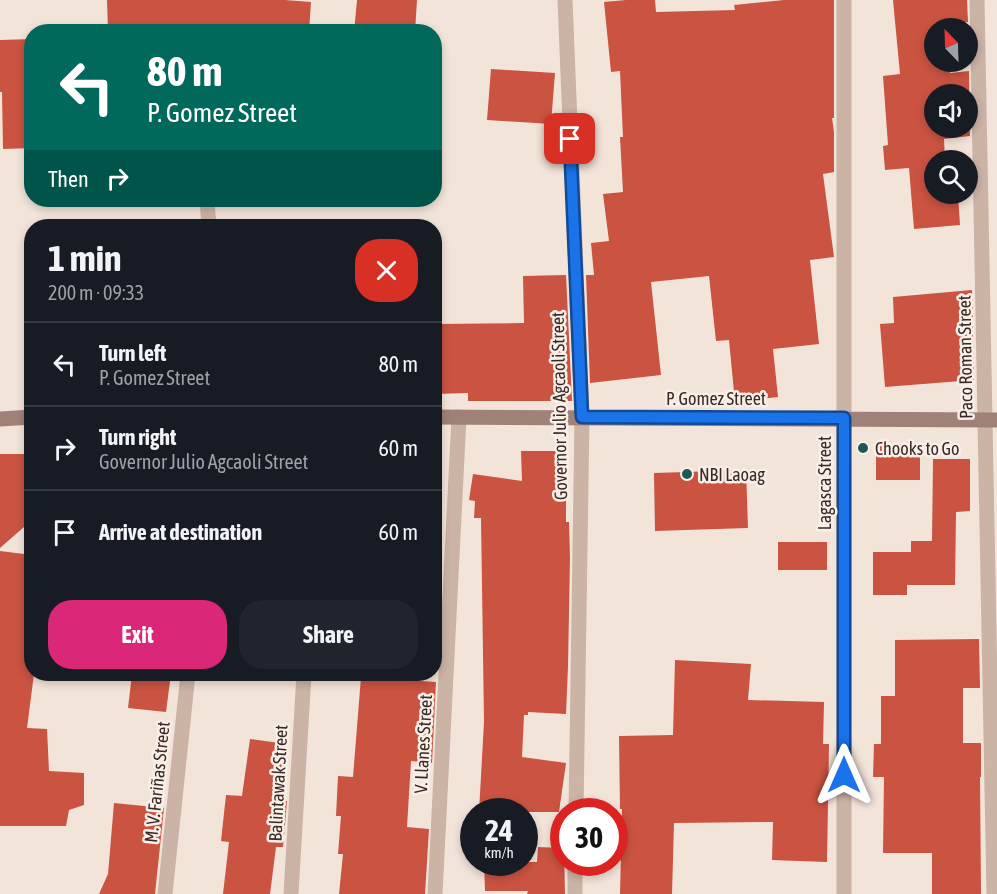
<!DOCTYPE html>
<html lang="en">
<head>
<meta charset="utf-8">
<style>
  body { margin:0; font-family:"Asap Condensed",sans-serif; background:#20242c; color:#f1f3f6; height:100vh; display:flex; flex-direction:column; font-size:22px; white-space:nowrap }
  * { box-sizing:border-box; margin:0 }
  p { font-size:20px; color:#9ea1a6 }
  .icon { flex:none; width:33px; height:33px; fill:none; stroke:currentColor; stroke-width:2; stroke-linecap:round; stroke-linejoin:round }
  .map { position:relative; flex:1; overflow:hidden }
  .drawer { position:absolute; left:24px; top:219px; width:418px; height:462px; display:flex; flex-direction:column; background:#171b24; border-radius:24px; box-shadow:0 3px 9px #0003 }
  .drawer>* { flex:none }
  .hud { position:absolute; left:24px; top:24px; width:418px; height:183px; border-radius:24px; box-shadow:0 3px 9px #0003; background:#00695c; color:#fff; overflow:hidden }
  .needle { width:39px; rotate:337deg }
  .buttons { position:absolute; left:924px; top:18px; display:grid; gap:12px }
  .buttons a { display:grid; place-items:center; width:54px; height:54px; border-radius:50%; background:#171b24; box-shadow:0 3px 9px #0003; font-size:30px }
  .speed { position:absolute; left:460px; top:798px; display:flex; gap:12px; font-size:30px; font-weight:700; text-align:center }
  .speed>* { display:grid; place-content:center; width:78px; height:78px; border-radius:50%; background:#171b24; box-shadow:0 3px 9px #0003; line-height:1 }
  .speed small { font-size:15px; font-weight:400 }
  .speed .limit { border:9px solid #d22; background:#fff; color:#111 }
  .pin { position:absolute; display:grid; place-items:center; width:51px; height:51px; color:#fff; margin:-26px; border-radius:12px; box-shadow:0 3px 9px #0006 }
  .me { position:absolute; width:66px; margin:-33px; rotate:0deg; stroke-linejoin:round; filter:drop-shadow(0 0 4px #0008) }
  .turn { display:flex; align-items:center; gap:21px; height:126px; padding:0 24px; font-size:27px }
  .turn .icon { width:78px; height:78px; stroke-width:2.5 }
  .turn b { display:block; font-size:42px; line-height:51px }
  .then { display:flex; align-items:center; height:57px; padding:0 24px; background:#0003; gap:12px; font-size:22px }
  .round { display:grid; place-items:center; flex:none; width:63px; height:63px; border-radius:24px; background:#20242c }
  .head { display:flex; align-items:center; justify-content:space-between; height:102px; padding:0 24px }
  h1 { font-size:36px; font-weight:700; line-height:45px }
  .action { display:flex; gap:12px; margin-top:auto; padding:12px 24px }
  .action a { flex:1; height:69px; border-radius:24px; background:#db2777; color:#fff; font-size:24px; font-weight:700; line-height:69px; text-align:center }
  .action a+a { background:#20242c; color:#f1f3f6 }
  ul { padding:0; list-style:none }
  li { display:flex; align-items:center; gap:18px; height:84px; padding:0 24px; border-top:2px solid #363941 }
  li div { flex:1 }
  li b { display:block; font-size:22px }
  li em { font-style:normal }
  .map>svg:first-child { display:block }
</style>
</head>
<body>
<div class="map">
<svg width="997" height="894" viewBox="0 0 997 894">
  <rect width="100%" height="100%" fill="#f3e4da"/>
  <g fill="#ca5341" fill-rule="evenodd">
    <path d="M 107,0 L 285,0 L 311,2 L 309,32 L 213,27 L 108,31 Z"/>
    <path d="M 357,0 L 417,0 L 415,32 L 354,32 Z"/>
    <path d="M 626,0 L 655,0 L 656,12 L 735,10 L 734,5 L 784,0 L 834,0 L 834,118 L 832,118 L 834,132 L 834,172 L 823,174 L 834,257 L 810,260 L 819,344 L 773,349 L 778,397 L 735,402 L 729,340 L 716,341 L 709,276 L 651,282 L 661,375 L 590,383 L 586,275 L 594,275 L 591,243 L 609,241 L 603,194 L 623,192 L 620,137 L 623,137 L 620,71 L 611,72 L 604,2 Z"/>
    <path d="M 893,0 L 967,0 L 968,22 L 947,24 L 947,28 L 934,28 L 934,62 L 949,62 L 950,73 L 969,71 L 970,136 L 944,139 L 945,160 L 934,160 L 934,194 L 958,194 L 960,225 L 914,229 L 909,168 L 885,170 L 883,146 L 888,145 L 883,76 L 900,74 ZM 934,94 L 968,94 L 968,128 L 934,128 Z"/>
    <path d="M 32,39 L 32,148 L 3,149 L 2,92 L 0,92 L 0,40 Z"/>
    <path d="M 491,69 L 555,73 L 551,124 L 487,120 Z"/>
    <path d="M 566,275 L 572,401 L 468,401 L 468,393 L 435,394 L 435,324 L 524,323 L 523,276 Z"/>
    <path d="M 972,290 L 974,380 L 885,387 L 880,324 L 894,323 L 893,297 Z"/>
    <rect x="876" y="444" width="44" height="36"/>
    <path d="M 521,451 L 566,451 L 566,522 L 569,522 L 570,558 L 568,666 L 566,714 L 528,712 L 528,715 L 524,715 L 522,757 L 566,763 L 559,812 L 479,812 L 484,722 L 481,518 L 474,518 L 475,501 L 469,500 L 473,474 L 522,481 Z"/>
    <path d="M 0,454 L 32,454 L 32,520 L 0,548 Z"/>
    <path d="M 933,459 L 970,459 L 970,511 L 956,512 L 955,585 L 907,585 L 907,595 L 873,595 L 873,552 L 911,552 L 911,541 L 932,541 Z"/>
    <path d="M 746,470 L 748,528 L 655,531 L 654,473 Z"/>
    <rect x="778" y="542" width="49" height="28"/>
    <path d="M 0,551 L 32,555 L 32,674 L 34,674 L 27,728 L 47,729 L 49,771 L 84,773 L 84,805 L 69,810 L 66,826 L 0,826 Z"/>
    <path d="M 979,639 L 980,688 L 963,688 L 963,743 L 981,743 L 981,777 L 980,777 L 981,894 L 932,894 L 932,853 L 883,853 L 884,777 L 873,777 L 874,744 L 881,744 L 881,696 L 895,696 L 895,640 Z"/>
    <path d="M 675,660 L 751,664 L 748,700 L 824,702 L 823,744 L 829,744 L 827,862 L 772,860 L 773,822 L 674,823 L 672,894 L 620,894 L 622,809 L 620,809 L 619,736 L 673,735 Z"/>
    <path d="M 132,674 L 171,674 L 166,712 L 128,708 Z"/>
    <path d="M 361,677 L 436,682 L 432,763 L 411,761 L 407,827 L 429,829 L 425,894 L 339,894 L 343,854 L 338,854 L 341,816 L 336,816 L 338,776 L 353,777 Z"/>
    <path d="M 250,739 L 287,744 L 279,800 L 287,801 L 283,847 L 276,847 L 270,894 L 223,894 L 229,842 L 221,841 L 226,795 L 242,796 Z"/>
    <path d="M 114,803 L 164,808 L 155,894 L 99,894 L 108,874 Z"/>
    <path d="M 538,847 L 564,848 L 565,894 L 527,894 L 528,891 L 485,891 L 484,862 L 537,862 Z"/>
  </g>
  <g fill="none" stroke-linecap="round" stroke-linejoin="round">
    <g stroke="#cbb3a6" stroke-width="15">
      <path d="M 565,0 L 582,417 L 576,812"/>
      <path d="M 844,0 L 844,894"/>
      <path d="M 977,0 L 994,894"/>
      <path d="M 207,200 L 209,226"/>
      <path d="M 165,894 L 188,674"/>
      <path d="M 291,894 L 304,674"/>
      <path d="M 435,894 L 459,417"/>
      <path d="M 575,894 L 575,862"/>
    </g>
    <g stroke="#9f8177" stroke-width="15">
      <path d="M 435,417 L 997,420"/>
      <path d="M 0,419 L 32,417"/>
    </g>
  </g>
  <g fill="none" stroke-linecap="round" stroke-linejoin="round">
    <g stroke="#114b97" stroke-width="15">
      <path id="route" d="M 570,139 L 582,417 L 844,418 L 844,775"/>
    </g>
    <use href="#route" stroke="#1a73e8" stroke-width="10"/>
  </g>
  <g fill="#1b5a57" stroke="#faefe7" stroke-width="2">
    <circle cx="863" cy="448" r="6"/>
    <circle cx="687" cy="474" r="6"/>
  </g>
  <g text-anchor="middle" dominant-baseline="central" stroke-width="5" stroke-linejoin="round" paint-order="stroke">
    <g font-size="18" fill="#372a27" stroke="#faefe7">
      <text transform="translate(965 357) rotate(-91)">Paco Roman Street</text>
      <text x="716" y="398">P. Gomez Street</text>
      <text transform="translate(559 406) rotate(-91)">Governor Julio Agcaoli Street</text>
      <text transform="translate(824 483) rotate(-90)">Lagasca Street</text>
      <text transform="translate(423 744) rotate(-87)">V. Llanes Street</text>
      <text transform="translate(157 782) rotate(-84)">M. V. Fariñas Street</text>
      <text transform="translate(278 783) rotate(-87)">Balintawak Street</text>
    </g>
    <g font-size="18" fill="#372a27" stroke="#faefe7" text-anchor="start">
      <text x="875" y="448">Chooks to Go</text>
      <text x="699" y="474">NBI Laoag</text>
    </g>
  </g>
</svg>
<div class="buttons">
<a><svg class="needle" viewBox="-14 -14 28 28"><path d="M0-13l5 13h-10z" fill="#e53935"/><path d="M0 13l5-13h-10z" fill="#9ea1a6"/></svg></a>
<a><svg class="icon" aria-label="sound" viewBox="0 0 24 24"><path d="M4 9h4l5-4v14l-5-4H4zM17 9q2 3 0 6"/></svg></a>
<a><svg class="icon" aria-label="search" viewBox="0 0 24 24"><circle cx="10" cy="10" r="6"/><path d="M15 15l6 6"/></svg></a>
</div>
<div class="speed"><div>24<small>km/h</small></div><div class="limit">30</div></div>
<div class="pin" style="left:570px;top:139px;background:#d93025"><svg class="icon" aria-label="arrive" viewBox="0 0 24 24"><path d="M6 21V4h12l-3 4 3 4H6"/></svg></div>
<svg class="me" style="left:844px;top:775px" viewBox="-20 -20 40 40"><path d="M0-17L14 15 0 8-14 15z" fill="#1a73e8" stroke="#fff" stroke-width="4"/></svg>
<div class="hud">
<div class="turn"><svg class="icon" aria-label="left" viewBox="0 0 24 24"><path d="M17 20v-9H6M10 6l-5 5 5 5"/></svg><div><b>80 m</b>P. Gomez Street</div></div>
<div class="then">Then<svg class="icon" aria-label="right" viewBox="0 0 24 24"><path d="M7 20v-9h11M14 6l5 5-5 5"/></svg></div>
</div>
<section class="drawer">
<div class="head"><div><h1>1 min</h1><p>200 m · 09:33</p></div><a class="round" style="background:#d93025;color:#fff"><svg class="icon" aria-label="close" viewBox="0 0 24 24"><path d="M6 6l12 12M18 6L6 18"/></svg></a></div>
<ul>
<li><svg class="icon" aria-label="left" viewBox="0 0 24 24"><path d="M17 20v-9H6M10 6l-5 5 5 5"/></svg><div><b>Turn left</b><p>P. Gomez Street</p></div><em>80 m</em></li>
<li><svg class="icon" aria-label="right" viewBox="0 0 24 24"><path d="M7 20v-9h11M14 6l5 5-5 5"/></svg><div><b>Turn right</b><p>Governor Julio Agcaoli Street</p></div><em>60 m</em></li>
<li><svg class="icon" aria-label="arrive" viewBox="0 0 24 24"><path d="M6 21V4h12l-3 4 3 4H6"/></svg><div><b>Arrive at destination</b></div><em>60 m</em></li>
</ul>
<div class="action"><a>Exit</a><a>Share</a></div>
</section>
</div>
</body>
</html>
